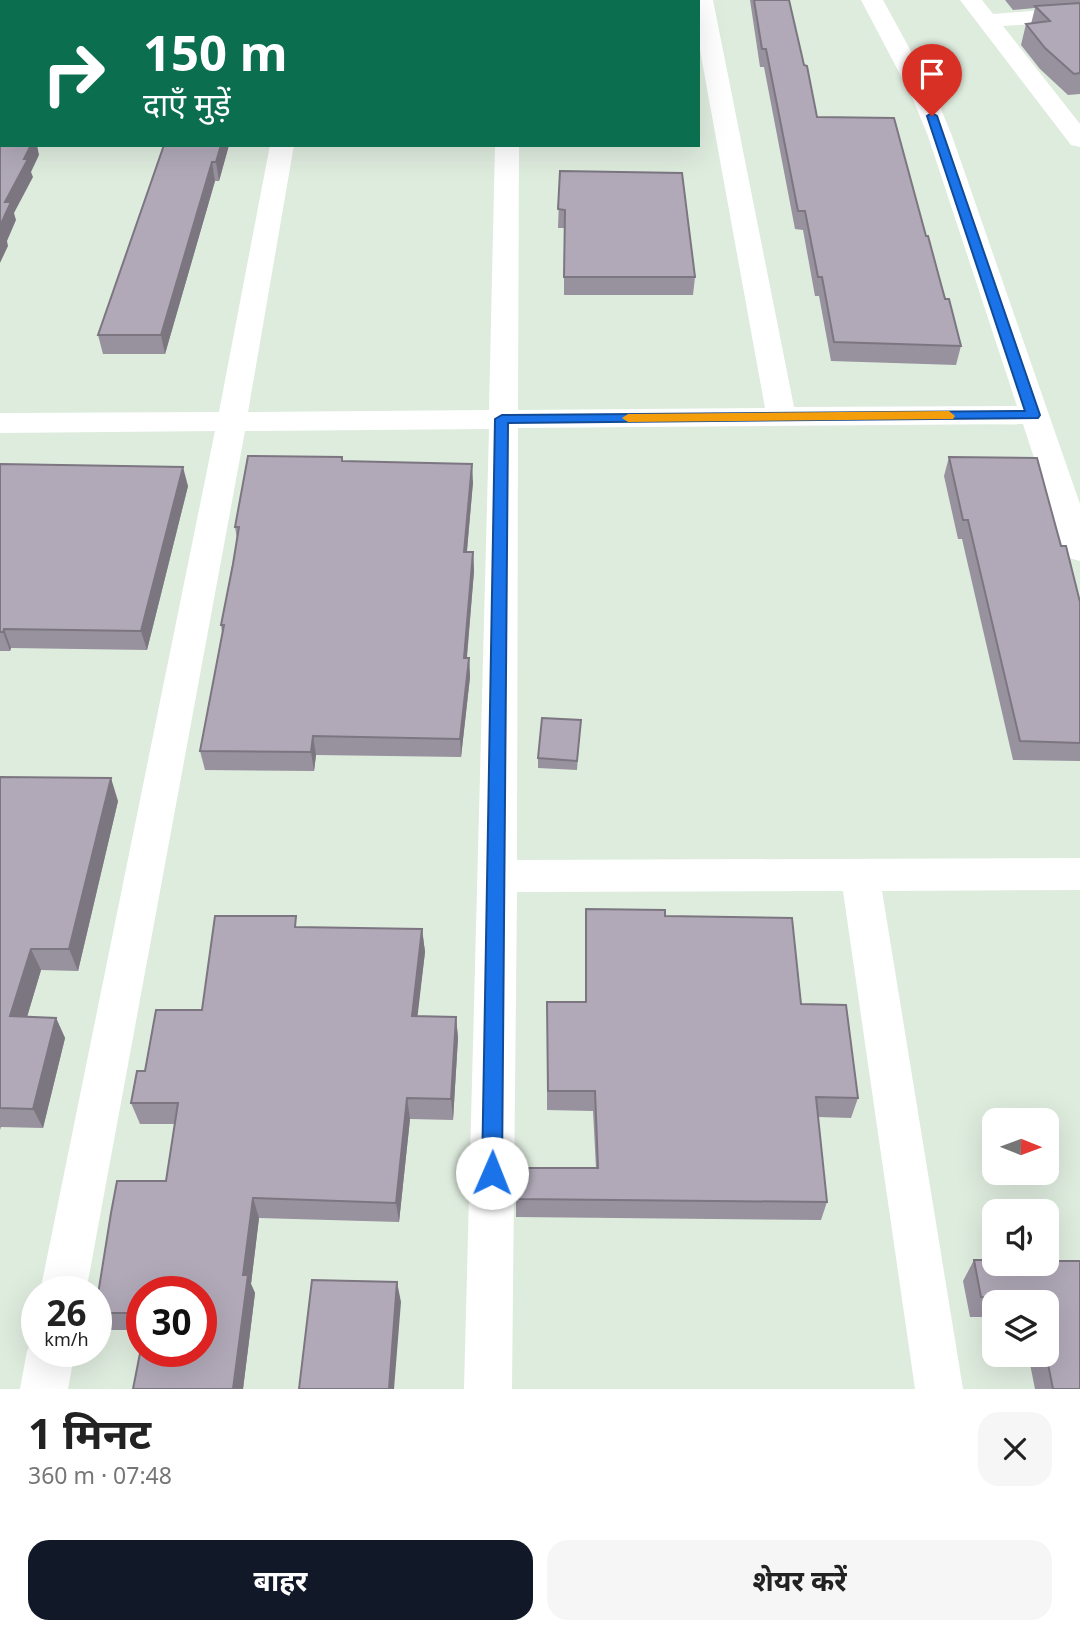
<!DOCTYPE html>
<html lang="hi">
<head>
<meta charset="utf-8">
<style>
  body { margin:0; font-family:"Noto Sans","Noto Sans Devanagari",sans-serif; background:#f6f6f6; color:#222; height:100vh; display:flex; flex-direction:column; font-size:26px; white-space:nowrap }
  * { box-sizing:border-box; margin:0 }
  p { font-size:23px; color:#767676 }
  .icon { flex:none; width:38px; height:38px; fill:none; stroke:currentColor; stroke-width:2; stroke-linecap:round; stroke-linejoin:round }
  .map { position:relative; height:1389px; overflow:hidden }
  .details { display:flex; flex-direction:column; background:#fff; flex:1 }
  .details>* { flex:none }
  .guide { position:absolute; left:0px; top:0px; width:700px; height:147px; box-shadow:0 7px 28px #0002; background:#0b6e4f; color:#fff; overflow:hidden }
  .needle { width:46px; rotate:91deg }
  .tools { position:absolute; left:982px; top:1108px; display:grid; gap:14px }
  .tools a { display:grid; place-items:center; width:77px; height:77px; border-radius:14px; background:#fff; box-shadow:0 7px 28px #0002; font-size:35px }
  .speed { position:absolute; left:21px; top:1276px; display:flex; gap:14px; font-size:35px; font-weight:700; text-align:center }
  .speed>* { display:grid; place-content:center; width:91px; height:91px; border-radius:50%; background:#fff; box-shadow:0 7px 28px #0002; line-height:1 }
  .speed small { font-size:18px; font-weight:400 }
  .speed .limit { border:10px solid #d22; background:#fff; color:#111 }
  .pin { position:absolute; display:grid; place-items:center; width:60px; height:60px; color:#fff; margin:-72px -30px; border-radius:50% 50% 50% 0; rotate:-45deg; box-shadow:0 0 7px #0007 }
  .pin .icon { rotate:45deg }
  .me { position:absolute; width:77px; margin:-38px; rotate:1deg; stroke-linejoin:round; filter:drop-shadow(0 0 5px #0008) }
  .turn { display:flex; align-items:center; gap:24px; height:147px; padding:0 28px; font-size:32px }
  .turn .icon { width:91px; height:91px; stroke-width:2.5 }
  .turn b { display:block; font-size:49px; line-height:60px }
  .round { display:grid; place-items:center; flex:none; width:74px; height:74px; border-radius:21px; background:#f6f6f6 }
  .overview { display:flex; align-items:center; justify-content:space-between; height:119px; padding:0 28px }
  h1 { font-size:42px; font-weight:700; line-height:52px }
  .action { display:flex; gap:14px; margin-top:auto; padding:14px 28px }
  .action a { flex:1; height:80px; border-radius:21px; background:#111827; color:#fff; font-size:28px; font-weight:700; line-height:80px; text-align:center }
  .action a+a { background:#f6f6f6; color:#222 }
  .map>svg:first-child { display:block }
</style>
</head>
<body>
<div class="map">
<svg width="1080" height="1389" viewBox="0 0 1080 1389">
  <rect width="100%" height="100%" fill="#deecde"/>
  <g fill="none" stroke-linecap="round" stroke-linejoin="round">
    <g fill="#fff" fill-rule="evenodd">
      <rect x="297" y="0" width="22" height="2"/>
      <rect x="499" y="0" width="22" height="2"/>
      <path d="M 691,0 L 713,0 L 794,407 L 1017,406 L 928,136 L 912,97 L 861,0 L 883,0 L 936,97 L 952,136 L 1080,504 L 1080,561 L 1069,558 L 1064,550 L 1023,424 L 518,428 L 517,860 L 1080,858 L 1080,890 L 882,891 L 963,1389 L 915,1389 L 843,891 L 517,892 L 512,1389 L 464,1389 L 489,429 L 245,431 L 86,1292 L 40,1292 L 215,431 L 0,433 L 0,413 L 219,412 L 270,145 L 294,145 L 248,412 L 489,410 L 495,145 L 519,145 L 518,410 L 765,408 L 698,39 L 698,2 Z"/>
      <path d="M 960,0 L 982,0 L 993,14 L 1080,7 L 1080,21 L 1003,26 L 1080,124 L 1080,147 L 1071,145 Z"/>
      <path d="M 37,1333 L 37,1351 L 75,1351 L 68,1389 L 20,1389 L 27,1351 Z"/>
    </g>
  </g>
  <g fill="#98919e">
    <path d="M 0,0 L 2,2 L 2,29 L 0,29 Z"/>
    <path d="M 750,0 L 789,0 L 804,65 L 817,117 L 926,236 L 961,346 L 956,365 L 831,361 L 819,296 L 815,296 L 803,230 L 795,229 L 764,67 L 760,67 Z"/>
    <path d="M 1005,0 L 1080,0 L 1080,94 L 1068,95 L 1040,69 L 1021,45 L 1026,24 L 1031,24 L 1035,8 L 1013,10 Z"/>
    <path d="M 164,145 L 229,145 L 219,181 L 215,181 L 165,354 L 103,354 L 98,335 Z"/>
    <path d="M 560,171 L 695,277 L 693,295 L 564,295 L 564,228 L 558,228 Z"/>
    <path d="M 342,457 L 343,461 L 473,482 L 467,552 L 473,552 L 474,571 L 467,658 L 469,658 L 470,677 L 461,757 L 316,755 L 314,771 L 205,770 L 200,751 L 222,633 L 221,625 L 237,539 L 235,527 Z"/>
    <path d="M 949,457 L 1061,546 L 1080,602 L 1080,761 L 1013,760 L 962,539 L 958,539 L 944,476 Z"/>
    <path d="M 0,464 L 188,486 L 147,650 L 11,648 L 10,651 L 0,651 Z"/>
    <path d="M 580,730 L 577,770 L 538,768 L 538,758 Z"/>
    <path d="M 0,777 L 118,801 L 78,971 L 41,970 L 27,1017 L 56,1018 L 65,1038 L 43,1128 L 1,1127 L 0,1130 Z"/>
    <path d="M 586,909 L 665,916 L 801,1004 L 858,1098 L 851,1118 L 818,1117 L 827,1202 L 821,1220 L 516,1217 L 516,1199 L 596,1168 L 593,1111 L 547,1110 L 547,1002 L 585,1002 Z"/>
    <path d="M 298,927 L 422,929 L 425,952 L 417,1016 L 456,1017 L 458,1038 L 453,1120 L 410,1119 L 399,1222 L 259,1218 L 251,1284 L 255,1293 L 243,1389 L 133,1389 L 201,1351 L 142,1292 L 142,1330 L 106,1330 L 96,1314 L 166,1181 L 175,1124 L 140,1124 L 131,1103 L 202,1010 Z"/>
    <path d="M 974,1260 L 1046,1264 L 1080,1389 L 1035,1389 L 1028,1354 L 1046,1354 L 1046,1302 L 994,1302 L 994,1317 L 970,1317 L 963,1281 Z"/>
  </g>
  <g fill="#7c7681">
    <path d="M 31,145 L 37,145 L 39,155 L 31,172 L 33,177 L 14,213 L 16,220 L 7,241 L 8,246 L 0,263 L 0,226 L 5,202 Z"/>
    <path d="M 221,145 L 229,145 L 219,181 L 216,162 Z"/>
    <path d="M 212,162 L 215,181 L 165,354 L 161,335 Z"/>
    <path d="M 472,464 L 473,482 L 465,571 L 464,552 Z"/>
    <path d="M 183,467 L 188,486 L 147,650 L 141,631 Z"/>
    <path d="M 473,552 L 474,571 L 465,677 L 464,658 Z"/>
    <path d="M 4,629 L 11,648 L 10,651 L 3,632 Z"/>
    <path d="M 469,658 L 470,677 L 461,757 L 460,739 Z"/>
    <path d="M 313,736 L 316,755 L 314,771 L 311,752 Z"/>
    <path d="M 111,778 L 118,801 L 78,971 L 69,949 Z"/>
    <path d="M 422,929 L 425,952 L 415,1038 L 412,1016 Z"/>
    <path d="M 31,949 L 41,970 L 21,1037 L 10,1016 Z"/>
    <path d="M 456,1017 L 458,1038 L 453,1120 L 451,1099 Z"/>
    <path d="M 56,1018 L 65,1038 L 43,1128 L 33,1109 Z"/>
    <path d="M 407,1098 L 410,1119 L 399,1222 L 396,1203 Z"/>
    <path d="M 253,1198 L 259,1218 L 251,1284 L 255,1293 L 243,1389 L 233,1389 L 243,1275 Z"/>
    <path d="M 397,1282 L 401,1302 L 394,1389 L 389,1389 Z"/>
  </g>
  <g fill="#b1a9b8" stroke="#7c7681" stroke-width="2">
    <path d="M 0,0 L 17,0 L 17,2 L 2,2 L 2,13 L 0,13 Z"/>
    <rect x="425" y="0" width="33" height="2"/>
    <path d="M 549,0 L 658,0 L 659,2 L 549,2 Z"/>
    <path d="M 754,0 L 789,0 L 804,65 L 807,66 L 817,117 L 894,118 L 926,236 L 928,236 L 945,299 L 949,299 L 961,346 L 834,342 L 822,277 L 818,277 L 805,211 L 798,211 L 766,49 L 762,49 Z"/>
    <path d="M 1080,3 L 1080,73 L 1074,74 L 1045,48 L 1026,24 L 1050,21 L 1035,6 Z"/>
    <path d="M 0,136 L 2,136 L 2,145 L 31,145 L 24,159 L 28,159 L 5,202 L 11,202 L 0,226 Z"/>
    <path d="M 164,145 L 221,145 L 216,162 L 212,162 L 161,335 L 98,335 Z"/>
    <path d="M 560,171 L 682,173 L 695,277 L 564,277 L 565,210 L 558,209 Z"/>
    <path d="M 248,456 L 342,457 L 342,461 L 472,464 L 464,552 L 473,552 L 464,658 L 469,658 L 460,739 L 313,736 L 311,752 L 200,751 L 224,625 L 221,625 L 233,564 L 239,527 L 235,527 Z"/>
    <path d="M 949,457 L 1037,458 L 1061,546 L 1066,546 L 1080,602 L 1080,743 L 1020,741 L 968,520 L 963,520 Z"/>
    <path d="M 0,464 L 183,467 L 141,631 L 4,629 L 3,632 L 0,632 Z"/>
    <path d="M 542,718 L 581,720 L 577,761 L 538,758 Z"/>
    <path d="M 0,777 L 111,778 L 69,949 L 31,949 L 10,1016 L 56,1018 L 33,1109 L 0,1108 Z"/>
    <path d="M 586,909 L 665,910 L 665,916 L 792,918 L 801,1004 L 846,1005 L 858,1098 L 816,1097 L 827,1202 L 516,1199 L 516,1168 L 598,1168 L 595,1091 L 548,1091 L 547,1002 L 586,1002 Z"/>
    <path d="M 215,916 L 296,916 L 295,927 L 422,929 L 412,1016 L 456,1017 L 451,1099 L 407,1098 L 396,1203 L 253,1198 L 243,1275 L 248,1275 L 233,1389 L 133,1389 L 142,1343 L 142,1351 L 201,1351 L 201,1292 L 142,1292 L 142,1313 L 96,1313 L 96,1307 L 111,1213 L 117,1181 L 166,1181 L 178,1103 L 131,1103 L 137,1071 L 145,1071 L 156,1010 L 202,1010 Z"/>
    <path d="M 974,1260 L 994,1260 L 994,1264 L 1046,1264 L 1046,1261 L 1080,1261 L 1080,1389 L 1053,1389 L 1046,1354 L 1046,1302 L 1034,1302 L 1033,1298 L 981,1297 Z"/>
    <path d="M 312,1280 L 397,1282 L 389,1389 L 299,1389 Z"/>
  </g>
  <path fill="#1a73e8" stroke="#114b97" stroke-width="2" d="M 932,113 L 937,116 L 1040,415 L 1038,418 L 508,423 L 502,1173 L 499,1180 L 492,1183 L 485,1180 L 482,1173 L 495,419 L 502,415 L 1025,411 L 927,116 Z"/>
  <path fill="#f59e0b" d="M 949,411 L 955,416 L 953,419 L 628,422 L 622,418 L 628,414 Z"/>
</svg>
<div class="tools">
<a><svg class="needle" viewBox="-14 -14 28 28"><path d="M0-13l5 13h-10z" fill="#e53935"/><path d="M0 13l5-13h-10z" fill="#767676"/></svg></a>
<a><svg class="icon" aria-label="sound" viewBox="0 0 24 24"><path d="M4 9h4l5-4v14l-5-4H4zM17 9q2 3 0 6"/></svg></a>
<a><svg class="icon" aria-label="layers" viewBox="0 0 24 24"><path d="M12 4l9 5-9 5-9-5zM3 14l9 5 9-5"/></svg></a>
</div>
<div class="speed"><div>26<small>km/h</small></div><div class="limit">30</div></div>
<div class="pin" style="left:932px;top:116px;background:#d93025"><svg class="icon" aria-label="arrive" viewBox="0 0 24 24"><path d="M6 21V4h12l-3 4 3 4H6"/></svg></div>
<svg class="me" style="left:492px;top:1173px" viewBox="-20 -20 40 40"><circle r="19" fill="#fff"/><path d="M0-13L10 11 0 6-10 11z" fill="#1a73e8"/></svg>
<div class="guide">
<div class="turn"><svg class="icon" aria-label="right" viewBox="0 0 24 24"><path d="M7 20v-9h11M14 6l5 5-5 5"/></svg><div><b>150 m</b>दाएँ मुड़ें</div></div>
</div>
</div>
<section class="details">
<div class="overview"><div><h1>1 मिनट</h1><p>360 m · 07:48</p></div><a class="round"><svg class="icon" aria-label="close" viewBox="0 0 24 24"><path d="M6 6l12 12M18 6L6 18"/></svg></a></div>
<div class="action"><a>बाहर</a><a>शेयर करें</a></div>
</section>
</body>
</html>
